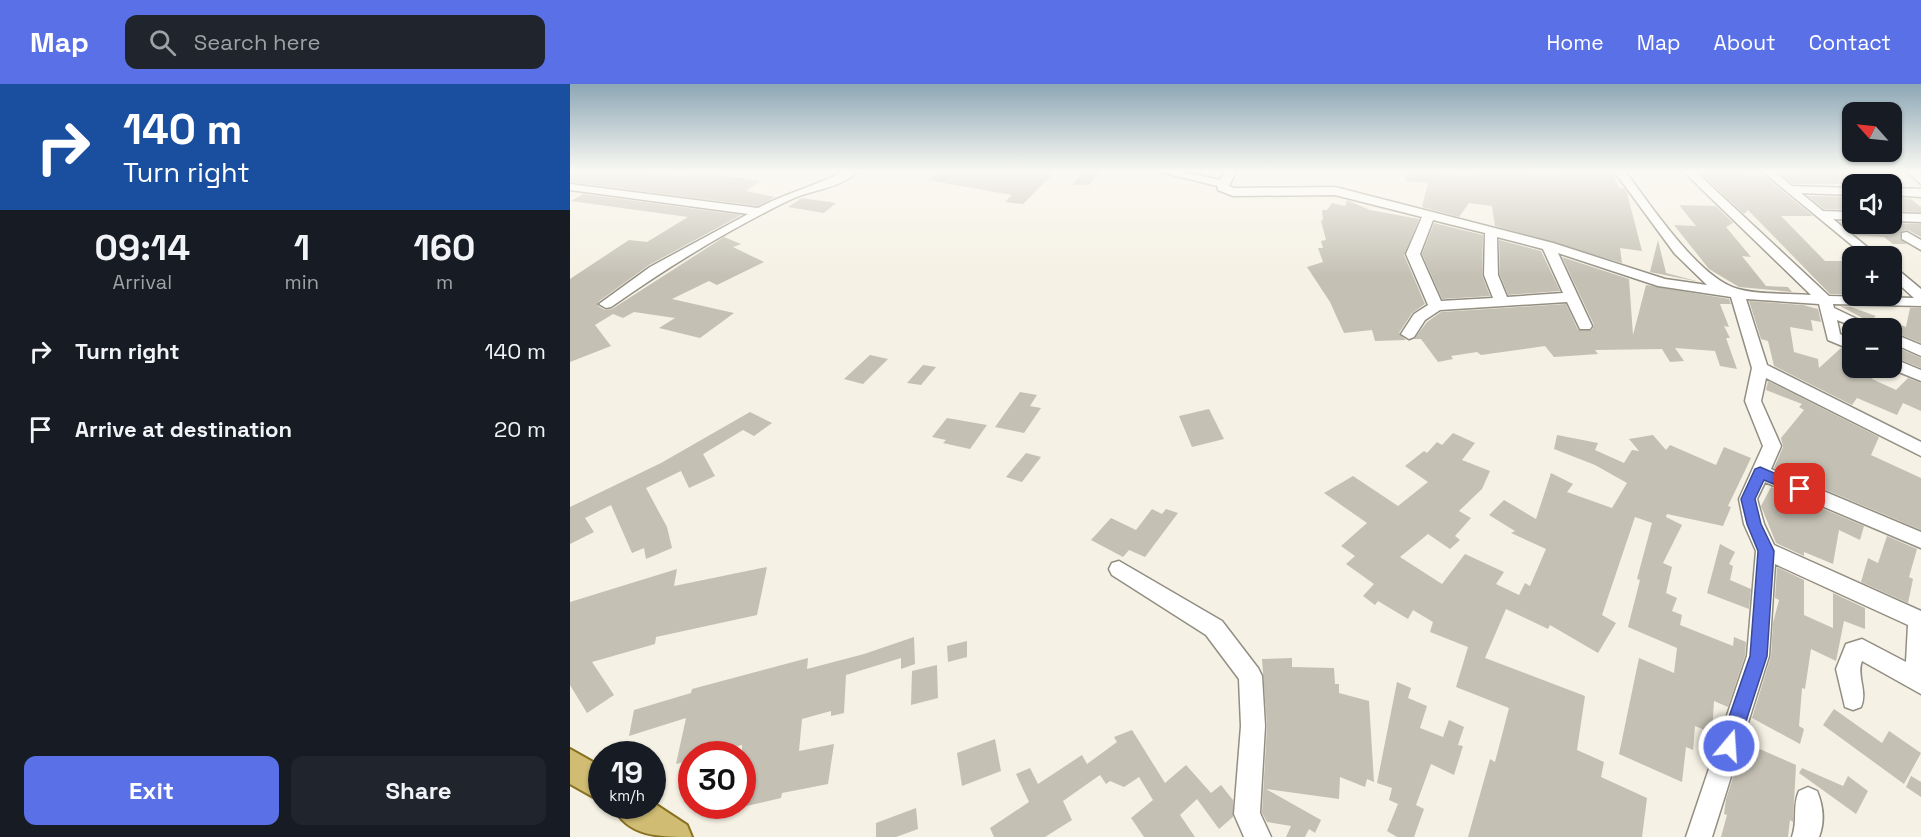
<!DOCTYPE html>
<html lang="en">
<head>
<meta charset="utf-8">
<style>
  body { margin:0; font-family:"Space Grotesk",sans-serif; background:#20242c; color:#f1f3f6; height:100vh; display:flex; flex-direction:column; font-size:22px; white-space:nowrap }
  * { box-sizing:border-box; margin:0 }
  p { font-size:20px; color:#9ea1a6 }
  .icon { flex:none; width:33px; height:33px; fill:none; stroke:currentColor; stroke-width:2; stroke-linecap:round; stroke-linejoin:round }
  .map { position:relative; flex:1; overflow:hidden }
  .drawer { display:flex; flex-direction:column; background:#171b24; width:570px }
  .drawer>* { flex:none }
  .guide { background:#1a4fa0; color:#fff; overflow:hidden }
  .needle { width:39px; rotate:297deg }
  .fabs { position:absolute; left:1272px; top:18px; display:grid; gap:12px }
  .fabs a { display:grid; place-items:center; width:60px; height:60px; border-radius:12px; background:#171b24; box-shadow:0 2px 4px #0004; font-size:30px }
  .speed { position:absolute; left:18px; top:657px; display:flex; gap:12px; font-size:30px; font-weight:700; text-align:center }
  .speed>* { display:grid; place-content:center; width:78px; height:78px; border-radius:50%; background:#171b24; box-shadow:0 2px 4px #0004; line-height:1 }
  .speed small { font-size:15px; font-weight:400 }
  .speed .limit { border:9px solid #d22; background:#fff; color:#111 }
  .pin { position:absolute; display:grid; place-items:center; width:51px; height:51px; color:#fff; margin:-26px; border-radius:12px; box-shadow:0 3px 9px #0006 }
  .me { position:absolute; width:66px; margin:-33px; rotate:18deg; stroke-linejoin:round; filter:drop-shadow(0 0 4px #0008) }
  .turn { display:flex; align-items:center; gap:21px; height:126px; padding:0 24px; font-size:27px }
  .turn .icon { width:78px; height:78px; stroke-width:2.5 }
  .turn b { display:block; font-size:42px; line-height:51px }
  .eta { display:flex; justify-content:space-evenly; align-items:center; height:102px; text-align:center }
  .eta b { font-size:36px; font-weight:700; line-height:42px }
  .action { display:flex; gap:12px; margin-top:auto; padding:12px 24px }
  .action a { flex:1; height:69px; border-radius:12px; background:#5a70e7; color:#fff; font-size:24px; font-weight:700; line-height:69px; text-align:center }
  .action a+a { background:#20242c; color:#f1f3f6 }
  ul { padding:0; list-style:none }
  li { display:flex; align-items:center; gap:18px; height:78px; padding:0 24px }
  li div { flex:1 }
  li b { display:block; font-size:22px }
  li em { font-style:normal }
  header { display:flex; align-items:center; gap:36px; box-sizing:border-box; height:84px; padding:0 30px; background:#5a70e7; color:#fff }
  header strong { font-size:28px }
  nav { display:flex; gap:33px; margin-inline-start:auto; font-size:21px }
  .search { width:420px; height:54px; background:#20242c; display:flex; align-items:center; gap:15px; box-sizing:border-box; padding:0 21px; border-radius:12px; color:#9ea1a6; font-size:22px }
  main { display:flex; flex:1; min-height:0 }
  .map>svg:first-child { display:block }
</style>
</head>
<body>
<header>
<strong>Map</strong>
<div class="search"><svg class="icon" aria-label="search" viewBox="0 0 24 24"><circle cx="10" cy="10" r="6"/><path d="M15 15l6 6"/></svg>Search here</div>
<nav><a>Home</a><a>Map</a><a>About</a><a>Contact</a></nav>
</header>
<main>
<section class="drawer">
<div class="guide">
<div class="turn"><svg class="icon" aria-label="right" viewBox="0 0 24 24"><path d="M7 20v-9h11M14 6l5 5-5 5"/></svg><div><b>140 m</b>Turn right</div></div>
</div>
<div class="eta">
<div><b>09:14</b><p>Arrival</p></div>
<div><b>1</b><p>min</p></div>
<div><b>160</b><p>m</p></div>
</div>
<ul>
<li><svg class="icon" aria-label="right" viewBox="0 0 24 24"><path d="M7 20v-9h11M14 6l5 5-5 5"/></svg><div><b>Turn right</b></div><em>140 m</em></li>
<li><svg class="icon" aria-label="arrive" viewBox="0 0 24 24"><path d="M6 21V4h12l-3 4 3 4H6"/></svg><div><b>Arrive at destination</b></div><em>20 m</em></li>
</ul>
<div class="action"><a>Exit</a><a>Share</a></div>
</section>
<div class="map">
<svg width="1351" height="753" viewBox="0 0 1351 753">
  <rect width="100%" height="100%" fill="#f5f1e4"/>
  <g fill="#c4c0b4">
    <path d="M 0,87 L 70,87 L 114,93 L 122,88 L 173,94 L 191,97 L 176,107 L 205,113 L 188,122 L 0,98 Z"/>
    <path d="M 370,87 L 486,87 L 453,120 L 435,118 L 442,111 L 357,96 Z"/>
    <path d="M 513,87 L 532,87 L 519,101 L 502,101 Z"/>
    <path d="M 836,87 L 871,87 L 871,90 L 905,92 L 904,87 L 991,90 L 991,87 L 1042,87 L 1049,104 L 1054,104 L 1057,109 L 1072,167 L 1050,164 L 1052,179 L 925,142 L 922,122 L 899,119 L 889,133 L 852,123 L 858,99 L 836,97 Z"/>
    <path d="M 1173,87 L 1176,91 L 1194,92 L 1243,132 L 1211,132 L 1255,177 L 1282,177 L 1282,210 L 1260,210 L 1178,126 L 1174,130 L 1129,88 Z"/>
    <path d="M 1225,87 L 1315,91 L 1315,100 L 1223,100 L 1212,91 L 1225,90 Z"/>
    <path d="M 13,110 L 171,131 L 79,181 L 28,218 L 28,222 L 35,226 L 42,225 L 154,153 L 171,160 L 163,163 L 194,178 L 147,201 L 139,197 L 102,215 L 164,229 L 130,254 L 89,244 L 105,234 L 64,228 L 53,234 L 43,230 L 25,241 L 41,262 L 0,278 L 0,195 L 59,156 L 77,158 L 118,133 L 1,117 Z"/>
    <path d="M 1238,112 L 1282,113 L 1282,126 L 1254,125 Z"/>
    <path d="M 1322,113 L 1341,115 L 1351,123 L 1351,128 L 1322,127 Z"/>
    <path d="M 232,114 L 266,119 L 254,129 L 218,123 Z"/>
    <path d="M 777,116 L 800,126 L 849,135 L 834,171 L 855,220 L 842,229 L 829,249 L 836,256 L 805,257 L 802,246 L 774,249 L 760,218 L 737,183 L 753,178 L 748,164 L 753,164 L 751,157 L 756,156 L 751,137 L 753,136 L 752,126 L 757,126 L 762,119 L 775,122 Z"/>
    <path d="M 1109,121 L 1146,122 L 1163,139 L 1156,143 L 1181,173 L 1172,172 L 1196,202 L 1218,203 L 1222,208 L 1169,203 L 1139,185 L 1104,141 L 1126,142 Z"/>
    <path d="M 1270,138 L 1351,140 L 1351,153 L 1338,146 L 1332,147 L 1330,155 L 1337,160 L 1323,160 L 1314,153 L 1286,151 Z"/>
    <path d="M 864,139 L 913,151 L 912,191 L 920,212 L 872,215 L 852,170 Z"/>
    <path d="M 929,156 L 971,167 L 990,207 L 938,211 L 930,191 Z"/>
    <path d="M 1088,156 L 1096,189 L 1130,198 L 1080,188 Z"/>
    <path d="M 992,173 L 1059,195 L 1063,251 L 1076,201 L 1159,215 L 1161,220 L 1150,220 L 1159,243 L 1154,242 L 1160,254 L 1156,254 L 1167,285 L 1150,282 L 1145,267 L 1105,264 L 1114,277 L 1100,278 L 1092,265 L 1025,266 L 1028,270 L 984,273 L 975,262 L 911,271 L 907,268 L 881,272 L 883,275 L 868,278 L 851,255 L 844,255 L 857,238 L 871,228 L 996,220 L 1008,246 L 1022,246 L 1024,241 Z"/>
    <path d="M 1179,217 L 1233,221 L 1248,225 L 1251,238 L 1241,236 L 1243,247 L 1220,243 L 1224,268 L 1248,275 L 1249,284 L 1271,264 L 1282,268 L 1282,284 L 1311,284 L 1302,295 L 1326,306 L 1338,294 L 1351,299 L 1351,327 L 1333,319 L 1327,331 L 1287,314 L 1282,321 L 1204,282 L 1198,257 L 1191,255 Z"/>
    <path d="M 1270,222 L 1281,223 L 1306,232 L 1300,237 L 1311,240 L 1311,244 Z"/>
    <path d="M 1340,224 L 1351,224 L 1351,259 L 1322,247 L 1322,237 L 1336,243 Z"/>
    <path d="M 1322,261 L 1351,274 L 1351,284 L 1322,272 Z"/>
    <path d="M 300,271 L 318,275 L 293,300 L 274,295 Z"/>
    <path d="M 353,281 L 366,283 L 351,301 L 337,299 Z"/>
    <path d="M 1198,297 L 1309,353 L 1301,371 L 1351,394 L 1351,446 L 1204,384 L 1213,363 L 1211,354 L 1234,326 L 1229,323 L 1232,320 L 1196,306 Z"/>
    <path d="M 450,308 L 467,311 L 460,322 L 471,324 L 454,349 L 425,343 Z"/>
    <path d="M 639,325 L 654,355 L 622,363 L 609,332 Z"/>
    <path d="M 180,328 L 202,339 L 184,352 L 173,346 L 133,370 L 145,392 L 119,404 L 111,387 L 76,404 L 97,443 L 102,464 L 76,475 L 74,464 L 62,469 L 41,421 L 15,434 L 24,448 L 0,460 L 0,423 L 91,379 Z"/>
    <path d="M 377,334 L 417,341 L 400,365 L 373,359 L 376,356 L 362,353 Z"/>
    <path d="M 883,349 L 905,359 L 892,376 L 920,387 L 912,405 L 889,427 L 901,434 L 885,452 L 890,456 L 880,465 L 858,450 L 830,473 L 872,500 L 895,470 L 934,488 L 926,500 L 949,511 L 955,499 L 960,502 L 976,465 L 941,449 L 945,447 L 919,431 L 934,416 L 966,435 L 981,389 L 1003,400 L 997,408 L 1042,424 L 1057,399 L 1025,381 L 984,365 L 987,351 L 1028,359 L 1025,366 L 1054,379 L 1062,366 L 1069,367 L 1059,355 L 1083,351 L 1096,366 L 1100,361 L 1146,381 L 1154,363 L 1181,374 L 1158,422 L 1161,423 L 1153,442 L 1097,430 L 1096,433 L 1112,441 L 1093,479 L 1102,483 L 1096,509 L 1107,514 L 1102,527 L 1112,531 L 1110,541 L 1163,562 L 1164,553 L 1176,558 L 1175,572 L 1158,623 L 1144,617 L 1142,649 L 1125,642 L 1123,666 L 1116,663 L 1112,698 L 1049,670 L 1069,574 L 1104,589 L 1107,564 L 1058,543 L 1070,496 L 1067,495 L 1082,439 L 1065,433 L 1032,531 L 1046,539 L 1028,569 L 980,541 L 978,545 L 936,525 L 915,574 L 1015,612 L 1007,666 L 1034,678 L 1031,693 L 1077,714 L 1072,753 L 898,753 L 920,675 L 925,678 L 939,624 L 886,603 L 898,563 L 860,548 L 863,538 L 843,526 L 838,535 L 808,517 L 805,521 L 793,512 L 804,500 L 776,480 L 785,472 L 771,462 L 797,439 L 754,409 L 783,392 L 828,422 L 858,398 L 835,382 L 854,367 L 857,369 L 867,358 L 872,361 Z"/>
    <path d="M 456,369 L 471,373 L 452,398 L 436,393 Z"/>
    <path d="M 1201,403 L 1294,442 L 1290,456 L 1269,446 L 1263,480 L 1234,468 L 1234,472 L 1206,459 L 1191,422 Z"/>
    <path d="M 582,425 L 592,430 L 596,425 L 608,429 L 575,473 L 559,466 L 553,473 L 521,456 L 541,434 L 566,446 Z"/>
    <path d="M 1317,452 L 1347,465 L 1339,493 L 1343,495 L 1338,519 L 1291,498 L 1298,474 L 1308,479 Z"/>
    <path d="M 1150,460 L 1165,468 L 1159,480 L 1163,482 L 1160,496 L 1181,505 L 1179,525 L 1137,509 Z"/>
    <path d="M 197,483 L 187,531 L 86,553 L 85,560 L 22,578 L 44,611 L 17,629 L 0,601 L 0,518 L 107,485 L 104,502 Z"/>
    <path d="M 1207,483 L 1234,496 L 1234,531 L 1263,544 L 1263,509 L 1295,524 L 1295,545 L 1274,537 L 1266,577 L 1241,565 L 1235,605 L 1232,604 L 1229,642 L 1234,645 L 1230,660 L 1182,634 L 1201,572 L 1203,539 L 1209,516 L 1205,514 Z"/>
    <path d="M 344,553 L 345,580 L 331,585 L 331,574 L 276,591 L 274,629 L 261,632 L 261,627 L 232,635 L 229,667 L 264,660 L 258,700 L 212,709 L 211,714 L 172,723 L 172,661 L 139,670 L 122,670 L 122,676 L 106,680 L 116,634 L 59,652 L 64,626 L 121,609 L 122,605 L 238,574 L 237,585 L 294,570 Z"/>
    <path d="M 397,557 L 397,573 L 378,578 L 377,562 Z"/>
    <path d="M 722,574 L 722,583 L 764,584 L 765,600 L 769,600 L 769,609 L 799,617 L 804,698 L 797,695 L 795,703 L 770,693 L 769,715 L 696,705 L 751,736 L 745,749 L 739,745 L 735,753 L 716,753 L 721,742 L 697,738 L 692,729 L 697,642 L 692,575 Z"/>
    <path d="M 367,581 L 368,614 L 341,621 L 342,587 Z"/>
    <path d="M 827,598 L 841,604 L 838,614 L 857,622 L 850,644 L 873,653 L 879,636 L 894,643 L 888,661 L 893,662 L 884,691 L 861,680 L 846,721 L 854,725 L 844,753 L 827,753 L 817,747 L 828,720 L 819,716 L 822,704 L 807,699 Z"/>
    <path d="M 1264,625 L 1312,659 L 1319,647 L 1351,669 L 1334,700 L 1253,641 Z"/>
    <path d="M 562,646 L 595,699 L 616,681 L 641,709 L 651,701 L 663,716 L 663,733 L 649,745 L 627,715 L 610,731 L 625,753 L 574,753 L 561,734 L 583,716 L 569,693 L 554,703 L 540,697 L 536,700 L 530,691 L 493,717 L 502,736 L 475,753 L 424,753 L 420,744 L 459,718 L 446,690 L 460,684 L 468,700 L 512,671 L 517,680 L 547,658 L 544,653 Z"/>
    <path d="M 425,655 L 431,687 L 392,702 L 387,669 Z"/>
    <path d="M 1174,658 L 1226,681 L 1223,738 L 1220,736 L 1218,753 L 1151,753 L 1157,731 L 1154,730 L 1156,715 L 1167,682 L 1171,685 Z"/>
    <path d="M 1232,684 L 1273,702 L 1278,692 L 1298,707 L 1286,730 L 1229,689 Z"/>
    <path d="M 1341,692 L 1351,698 L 1351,713 L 1336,703 Z"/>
    <path d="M 346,724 L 348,745 L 326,753 L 306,753 L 306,739 Z"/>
  </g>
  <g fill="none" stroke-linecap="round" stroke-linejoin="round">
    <g stroke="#928e82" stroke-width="3">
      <g id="minor">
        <path d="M 274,87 L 288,87 C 270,105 243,105 222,115 C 159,145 98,183 41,223 L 36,224 L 29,220 L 80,183 L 178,130 L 0,106 L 0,100 L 188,124 C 216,109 246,102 274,87 Z"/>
        <path d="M 586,87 L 609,87 L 650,96 L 655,87 L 666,87 L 659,102 L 664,104 L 765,103 L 983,159 L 1095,195 L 1137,201 L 1105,170 L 1044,87 L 1055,87 C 1080,120 1129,195 1168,205 C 1190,211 1218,209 1241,211 L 1113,87 L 1125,87 L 1259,212 L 1344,214 L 1322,194 L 1322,184 L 1327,185 L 1351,205 L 1351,222 L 1263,220 L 1264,224 L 1306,244 L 1288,244 L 1267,236 L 1270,250 L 1282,256 L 1282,266 L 1258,256 L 1249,220 L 1176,215 L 1197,281 L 1351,358 L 1351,372 L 1196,294 L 1191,317 L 1211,362 L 1201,385 L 1351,448 L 1351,464 L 1195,398 L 1187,415 L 1194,440 L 1204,461 L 1351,527 L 1351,610 L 1292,577 C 1286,592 1298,607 1291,623 L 1283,626 L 1275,623 L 1266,585 L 1276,560 L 1292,555 L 1336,578 L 1338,541 L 1205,480 L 1199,572 L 1142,753 L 1116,753 L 1177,572 L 1186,467 L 1174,440 L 1169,415 L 1193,362 L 1175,317 L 1182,284 L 1161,213 L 1088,202 L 988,169 L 1022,242 L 1020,245 L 1010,245 L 997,218 L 870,226 L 855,236 L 844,253 L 839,255 L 831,250 L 844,230 L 858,221 L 836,170 L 852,133 L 765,111 L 663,112 L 648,106 L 647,102 ZM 863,136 L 915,149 L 914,191 L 923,214 L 871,217 L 850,170 ZM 927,153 L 973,165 L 993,209 L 937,213 L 928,191 Z"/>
        <path d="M 1192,87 L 1204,87 L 1222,102 L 1282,104 L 1282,111 L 1231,109 L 1253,127 L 1282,128 L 1282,136 L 1263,135 L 1308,172 L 1295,172 Z"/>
        <path d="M 1336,87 L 1348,87 L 1351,91 L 1351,100 Z"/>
        <path d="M 1322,104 L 1351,105 L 1351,113 L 1322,111 Z"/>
        <path d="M 1322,129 L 1351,130 L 1351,138 L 1322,137 Z"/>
        <path d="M 1337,148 L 1351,156 L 1351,166 L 1332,155 L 1332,149 Z"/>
        <path d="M 1322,249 L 1351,261 L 1351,272 L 1322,259 Z"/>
        <path d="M 1322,274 L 1351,286 L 1351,297 L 1319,284 L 1322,284 Z"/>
        <path d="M 549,477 L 652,537 L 688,584 L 692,592 L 695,642 L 690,729 L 701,753 L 674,753 L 664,730 L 671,642 L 669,595 L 636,551 L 542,491 L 539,485 L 542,479 Z"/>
        <path d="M 1238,703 L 1247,707 C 1253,721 1255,738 1249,753 L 1222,753 C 1228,737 1222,722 1229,707 Z"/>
      </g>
    </g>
    <g stroke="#87701f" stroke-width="4">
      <g id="major">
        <path d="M 0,665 L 32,683 L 32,718 L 0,700 Z"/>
        <path d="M 82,718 L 117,741 L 122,753 C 90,753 57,753 43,722 L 82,722 Z"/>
      </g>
    </g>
    <use href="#minor" fill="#fff" fill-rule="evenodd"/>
    <use href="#major" fill="#d0bc73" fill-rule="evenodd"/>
  </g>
  <linearGradient id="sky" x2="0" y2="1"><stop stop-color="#8ca7b5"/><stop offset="0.45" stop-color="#faf9f3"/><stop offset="1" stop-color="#faf9f3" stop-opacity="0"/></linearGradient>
  <rect width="1351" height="193" fill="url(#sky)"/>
  <path fill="#5a70e7" stroke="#3a4996" stroke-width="1.5" d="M 1190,383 L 1235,402 L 1237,405 L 1230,411 L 1194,396 L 1185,415 L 1191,440 L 1204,467 L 1197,572 L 1168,662 L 1165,669 L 1159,672 L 1152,669 L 1149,662 L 1180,572 L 1188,467 L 1177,440 L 1171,415 L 1185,385 Z"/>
</svg>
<div class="fabs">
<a><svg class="needle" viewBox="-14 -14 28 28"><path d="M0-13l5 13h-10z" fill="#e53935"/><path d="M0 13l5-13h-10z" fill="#9ea1a6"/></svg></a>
<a><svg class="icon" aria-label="sound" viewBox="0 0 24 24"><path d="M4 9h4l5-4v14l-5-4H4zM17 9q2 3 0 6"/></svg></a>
<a>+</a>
<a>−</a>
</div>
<div class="speed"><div>19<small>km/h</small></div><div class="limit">30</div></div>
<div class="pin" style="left:1230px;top:405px;background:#d93025"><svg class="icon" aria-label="arrive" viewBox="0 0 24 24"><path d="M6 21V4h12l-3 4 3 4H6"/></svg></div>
<svg class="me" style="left:1159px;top:662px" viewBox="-20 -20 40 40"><circle r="17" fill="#5a70e7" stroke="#fff" stroke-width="3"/><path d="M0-11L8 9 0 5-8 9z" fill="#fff"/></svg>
</div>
</main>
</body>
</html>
